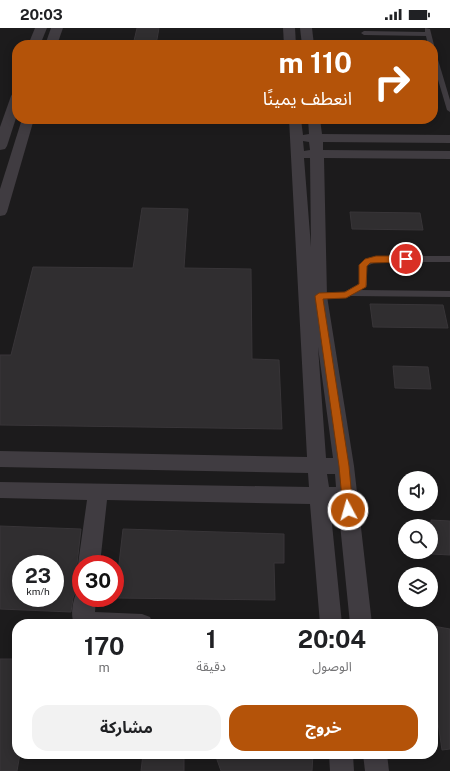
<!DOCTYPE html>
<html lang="ar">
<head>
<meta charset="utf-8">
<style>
  body { margin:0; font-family:"Public Sans","Noto Sans Arabic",sans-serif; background:#f2f2f2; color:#202124; direction:rtl; height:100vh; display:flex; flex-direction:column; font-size:15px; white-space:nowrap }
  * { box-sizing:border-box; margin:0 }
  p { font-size:13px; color:#757577 }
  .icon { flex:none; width:22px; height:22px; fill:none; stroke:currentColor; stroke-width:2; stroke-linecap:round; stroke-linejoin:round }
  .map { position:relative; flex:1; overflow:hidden; direction:ltr }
  .side { position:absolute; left:12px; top:591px; width:426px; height:140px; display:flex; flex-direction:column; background:#fff; border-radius:16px; box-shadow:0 2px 10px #0003; direction:rtl }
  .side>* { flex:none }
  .top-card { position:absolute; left:12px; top:12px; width:426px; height:84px; border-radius:16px; box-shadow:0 2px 10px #0003; direction:rtl; background:#b45309; color:#fff; overflow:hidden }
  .fabs { position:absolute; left:398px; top:443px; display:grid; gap:8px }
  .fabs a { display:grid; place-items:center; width:40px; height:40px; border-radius:50%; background:#fff; box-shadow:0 2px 10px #0003; font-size:20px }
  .speed { position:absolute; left:12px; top:527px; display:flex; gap:8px; font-size:20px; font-weight:700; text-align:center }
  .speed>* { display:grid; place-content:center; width:52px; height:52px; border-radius:50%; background:#fff; box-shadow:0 2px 10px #0003; line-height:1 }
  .speed small { font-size:10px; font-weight:400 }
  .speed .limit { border:6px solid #d22; background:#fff; color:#111 }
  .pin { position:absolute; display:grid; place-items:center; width:34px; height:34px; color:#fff; margin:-17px; border:2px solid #fff; border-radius:50%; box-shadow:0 1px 4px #0007 }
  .me { position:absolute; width:44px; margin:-22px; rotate:354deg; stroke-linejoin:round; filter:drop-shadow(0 0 3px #0008) }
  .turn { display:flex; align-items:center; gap:14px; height:84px; padding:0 20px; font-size:18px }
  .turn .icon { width:52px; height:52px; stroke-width:2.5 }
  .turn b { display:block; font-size:28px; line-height:34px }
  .eta { display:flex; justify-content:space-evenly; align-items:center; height:68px; text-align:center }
  .eta b { font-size:24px; font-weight:700; line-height:28px }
  .button { display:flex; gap:8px; margin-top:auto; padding:8px 20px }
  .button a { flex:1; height:46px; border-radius:16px; background:#b45309; color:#fff; font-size:16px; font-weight:700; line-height:46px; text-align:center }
  .button a+a { background:#f2f2f2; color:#202124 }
  .status { display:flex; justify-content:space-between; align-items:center; height:28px; padding:0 20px; background:#fff; direction:ltr }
  .status svg { height:11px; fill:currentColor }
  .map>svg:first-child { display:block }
</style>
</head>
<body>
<div class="status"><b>20:03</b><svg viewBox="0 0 49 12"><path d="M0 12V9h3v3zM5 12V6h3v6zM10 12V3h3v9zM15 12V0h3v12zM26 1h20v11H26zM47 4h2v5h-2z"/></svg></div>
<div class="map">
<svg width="450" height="743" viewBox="0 0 450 743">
  <rect width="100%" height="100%" fill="#1c1b1c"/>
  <g fill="#302e30" stroke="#383538" fill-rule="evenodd">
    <path d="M 137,0 L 159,0 L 156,17 L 133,17 Z"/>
    <path d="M 142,180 L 188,181 L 184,240 L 251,241 L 252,331 L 279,332 L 282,401 L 0,397 L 0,327 L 11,327 L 33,239 L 133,240 Z"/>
    <path d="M 350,184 L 420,185 L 423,202 L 352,201 Z"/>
    <path d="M 370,276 L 443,277 L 448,300 L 373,299 Z"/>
    <path d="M 393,338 L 428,339 L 431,361 L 395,360 Z"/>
    <path d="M 431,492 L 450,493 L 450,527 L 431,526 Z"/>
    <path d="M 0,498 L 81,501 L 77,536 L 81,542 L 81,552 L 79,561 L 76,562 L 73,570 L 71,584 L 0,581 ZM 21,536 L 55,536 L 55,570 L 21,570 Z"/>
    <path d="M 123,501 L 284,506 L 284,535 L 274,535 L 275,572 L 115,570 Z"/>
    <path d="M 433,598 L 450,601 L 450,721 L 442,722 L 433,661 Z"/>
    <path d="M 0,631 L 17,631 L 17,726 L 20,726 L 17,743 L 0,743 Z"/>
    <path d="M 143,726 L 184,726 L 184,743 L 141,743 Z"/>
    <path d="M 215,726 L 313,726 L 312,743 L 221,743 Z"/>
  </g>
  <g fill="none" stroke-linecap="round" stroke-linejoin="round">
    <g fill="#403c41" fill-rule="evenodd">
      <path d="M 425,0 L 430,1 L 434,17 L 433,18 L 433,17 L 428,17 L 426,8 L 364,7 L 361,5 L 364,3 L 425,4 Z"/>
      <path d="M 433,23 L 436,25 L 450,72 L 450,84 L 447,82 L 433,35 Z"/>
      <path d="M 376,228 L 450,228 L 450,234 L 376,234 L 367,238 L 367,257 L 360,262 L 450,263 L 450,269 L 351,268 L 346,270 L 316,270 L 315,268 L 316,266 L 344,264 L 359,256 L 359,237 L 365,231 Z"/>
    </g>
    <g fill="#403c41" fill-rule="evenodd">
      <path d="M 35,0 L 47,0 L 40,17 L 28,17 Z"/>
      <path d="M 51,0 L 63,0 L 57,17 L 45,17 Z"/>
      <path d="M 283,0 L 295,0 L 296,17 L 284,17 Z"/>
      <path d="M 300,0 L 312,0 L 314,17 L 302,17 Z"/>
      <path d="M 17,64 L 17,87 L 7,118 L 5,121 L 0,122 L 0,99 L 11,68 L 13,65 Z"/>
      <path d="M 22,91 L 34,91 L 7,184 L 5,187 L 0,188 L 0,161 Z"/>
      <path d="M 289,91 L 301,91 L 303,107 L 309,106 L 308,91 L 320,91 L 322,106 L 450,107 L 450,115 L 323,114 L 323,122 L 450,123 L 450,131 L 324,130 L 327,268 L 354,438 L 372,596 L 350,596 L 338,476 L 330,476 L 342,596 L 320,596 L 310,476 L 107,472 L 100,536 L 81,536 L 81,541 L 78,536 L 87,472 L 0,470 L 0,454 L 309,459 L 308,445 L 0,439 L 0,423 L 307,429 ZM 303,113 L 309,114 L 310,122 L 304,123 ZM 304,130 L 310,130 L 311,219 ZM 318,319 L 333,430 L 326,430 ZM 327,446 L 335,446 L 336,459 L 329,459 Z"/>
      <path d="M 81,562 L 81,570 L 96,570 L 95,584 L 142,586 L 150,589 L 153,596 L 74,596 C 70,586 73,572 77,563 Z"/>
      <path d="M 329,726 L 353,726 L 354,743 L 330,743 Z"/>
      <path d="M 363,726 L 387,726 L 389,743 L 365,743 Z"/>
    </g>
  </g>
  <path fill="#b45309" stroke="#753606" d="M 376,228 L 406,228 L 410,231 L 406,234 L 370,235 L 367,238 L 366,259 L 346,270 L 323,271 L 349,438 L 353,482 L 352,485 L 348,487 L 345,485 L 343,482 L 339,438 L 315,268 L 319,265 L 345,264 L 359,256 L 359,237 L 365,231 Z"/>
</svg>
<div class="fabs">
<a><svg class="icon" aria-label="sound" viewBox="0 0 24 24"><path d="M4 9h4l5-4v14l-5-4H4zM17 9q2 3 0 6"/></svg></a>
<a><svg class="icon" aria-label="search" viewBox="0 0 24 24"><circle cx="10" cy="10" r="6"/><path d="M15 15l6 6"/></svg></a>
<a><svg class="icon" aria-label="layers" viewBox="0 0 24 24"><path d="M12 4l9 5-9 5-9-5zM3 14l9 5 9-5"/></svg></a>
</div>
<div class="speed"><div>23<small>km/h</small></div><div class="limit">30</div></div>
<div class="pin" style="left:406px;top:231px;background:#d93025"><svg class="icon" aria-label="arrive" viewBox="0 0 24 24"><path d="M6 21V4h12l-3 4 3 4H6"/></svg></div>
<svg class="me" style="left:348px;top:482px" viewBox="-20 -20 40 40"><circle r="17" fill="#b45309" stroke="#fff" stroke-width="3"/><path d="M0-11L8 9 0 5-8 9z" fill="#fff"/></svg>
<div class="top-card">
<div class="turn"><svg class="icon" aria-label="right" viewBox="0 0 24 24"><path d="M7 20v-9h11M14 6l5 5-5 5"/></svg><div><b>110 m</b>انعطف يمينًا</div></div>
</div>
<section class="side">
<div class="eta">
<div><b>20:04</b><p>الوصول</p></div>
<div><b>1</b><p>دقيقة</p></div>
<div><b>170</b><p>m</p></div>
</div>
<div class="button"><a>خروج</a><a>مشاركة</a></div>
</section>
</div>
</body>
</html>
